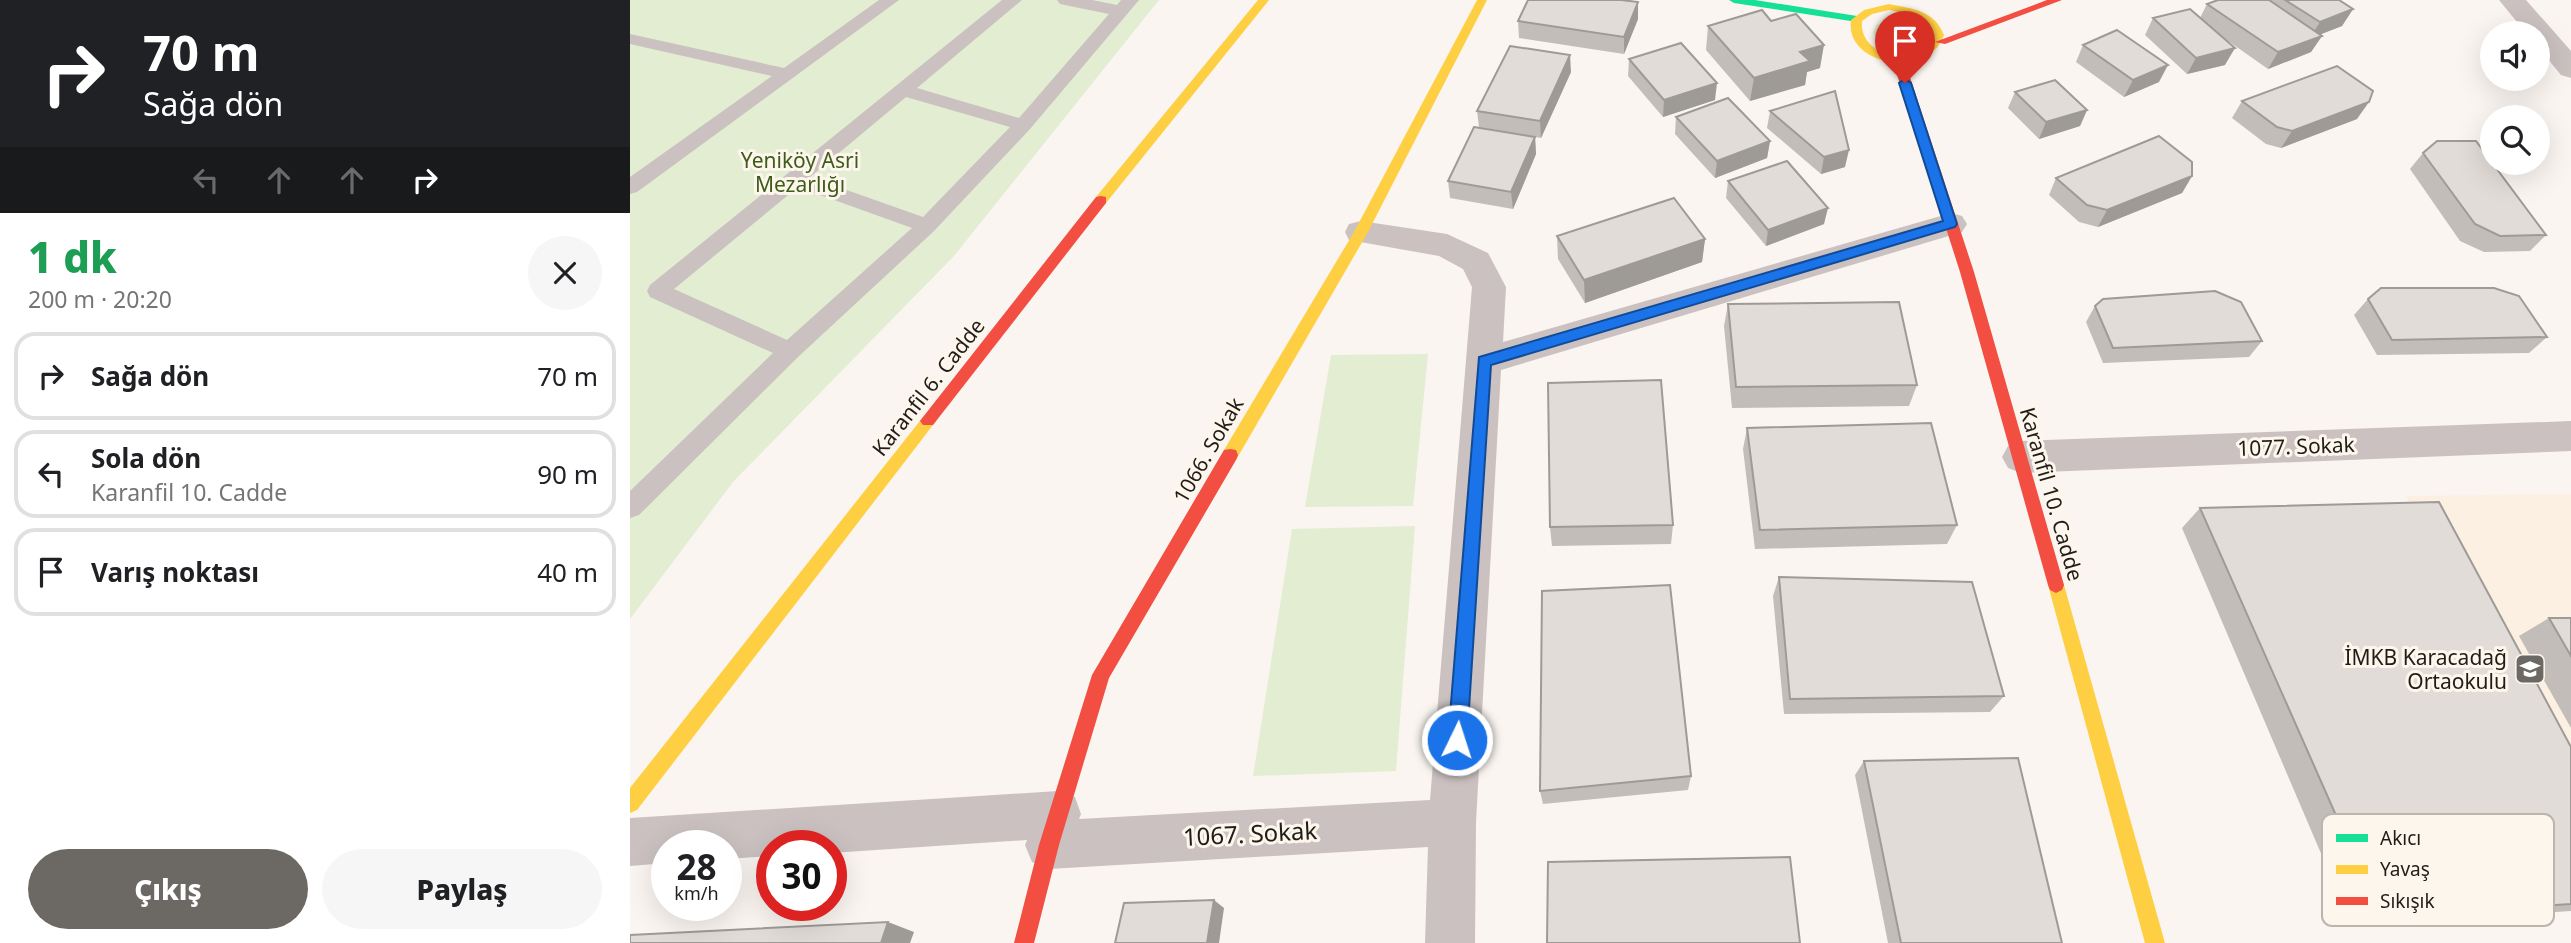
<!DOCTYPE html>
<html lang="tr">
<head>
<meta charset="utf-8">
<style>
  body { margin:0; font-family:"Noto Sans",sans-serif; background:#f6f6f6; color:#202124; height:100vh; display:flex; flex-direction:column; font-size:26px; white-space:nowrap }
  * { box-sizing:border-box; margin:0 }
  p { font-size:23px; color:#757577 }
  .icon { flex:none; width:38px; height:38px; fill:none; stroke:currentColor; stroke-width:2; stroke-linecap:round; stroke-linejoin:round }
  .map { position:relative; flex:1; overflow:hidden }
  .drawer { display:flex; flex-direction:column; background:#fff; width:630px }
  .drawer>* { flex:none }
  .hud { background:#202124; color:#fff; overflow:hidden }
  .fabs { position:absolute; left:1850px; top:21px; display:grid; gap:14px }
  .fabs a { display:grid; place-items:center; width:70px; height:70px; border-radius:50%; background:#fff; box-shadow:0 7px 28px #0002; font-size:35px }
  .speed { position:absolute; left:21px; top:830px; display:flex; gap:14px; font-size:35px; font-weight:700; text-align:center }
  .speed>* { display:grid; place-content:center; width:91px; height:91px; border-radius:50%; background:#fff; box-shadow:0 7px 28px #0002; line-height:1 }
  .speed small { font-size:18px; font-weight:400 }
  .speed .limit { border:10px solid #d22; background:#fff; color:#111 }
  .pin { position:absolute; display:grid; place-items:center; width:60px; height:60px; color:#fff; margin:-72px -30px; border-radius:50% 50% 50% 0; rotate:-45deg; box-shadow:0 0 7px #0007 }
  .pin .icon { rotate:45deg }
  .me { position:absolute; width:77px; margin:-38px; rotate:4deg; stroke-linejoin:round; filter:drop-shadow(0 0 5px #0008) }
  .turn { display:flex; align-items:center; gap:24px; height:147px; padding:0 28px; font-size:32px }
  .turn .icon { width:91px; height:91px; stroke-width:2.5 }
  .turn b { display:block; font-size:49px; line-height:60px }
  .lanes { display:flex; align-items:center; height:66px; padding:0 28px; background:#0003; justify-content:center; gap:35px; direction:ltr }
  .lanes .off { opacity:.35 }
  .round { display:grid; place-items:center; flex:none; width:74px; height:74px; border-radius:37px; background:#f6f6f6 }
  .head { display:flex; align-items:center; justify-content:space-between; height:119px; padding:0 28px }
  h1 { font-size:42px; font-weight:800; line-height:52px; color:#1e9e55 }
  .action { display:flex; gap:14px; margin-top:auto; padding:14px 28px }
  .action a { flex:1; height:80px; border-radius:42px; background:#6c6863; color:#fff; font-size:28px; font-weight:800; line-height:80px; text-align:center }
  .action a+a { background:#f6f6f6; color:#202124 }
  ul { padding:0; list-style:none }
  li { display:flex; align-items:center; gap:21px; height:88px; margin:0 14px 10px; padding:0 14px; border:4px solid #e0e0e0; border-radius:21px }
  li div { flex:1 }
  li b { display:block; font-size:26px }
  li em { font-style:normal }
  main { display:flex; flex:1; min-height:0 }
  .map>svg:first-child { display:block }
</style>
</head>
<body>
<main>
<section class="drawer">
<div class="hud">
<div class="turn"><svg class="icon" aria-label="right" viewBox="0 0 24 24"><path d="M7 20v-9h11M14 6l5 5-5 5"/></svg><div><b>70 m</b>Sağa dön</div></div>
<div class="lanes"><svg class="icon off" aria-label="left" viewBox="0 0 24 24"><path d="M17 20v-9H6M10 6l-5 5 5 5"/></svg><svg class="icon off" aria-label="ahead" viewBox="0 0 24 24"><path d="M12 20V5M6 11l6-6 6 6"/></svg><svg class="icon off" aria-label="ahead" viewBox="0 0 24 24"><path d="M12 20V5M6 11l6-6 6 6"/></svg><svg class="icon" aria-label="right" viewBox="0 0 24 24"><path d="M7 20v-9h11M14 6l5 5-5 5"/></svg></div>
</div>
<div class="head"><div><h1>1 dk</h1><p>200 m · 20:20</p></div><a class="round"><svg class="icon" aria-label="close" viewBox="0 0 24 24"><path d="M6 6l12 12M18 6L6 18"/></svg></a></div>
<ul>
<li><svg class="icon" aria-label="right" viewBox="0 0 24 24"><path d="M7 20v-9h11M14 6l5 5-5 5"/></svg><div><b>Sağa dön</b></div><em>70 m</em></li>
<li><svg class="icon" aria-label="left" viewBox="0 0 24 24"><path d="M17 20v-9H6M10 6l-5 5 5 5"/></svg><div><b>Sola dön</b><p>Karanfil 10. Cadde</p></div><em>90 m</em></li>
<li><svg class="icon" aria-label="arrive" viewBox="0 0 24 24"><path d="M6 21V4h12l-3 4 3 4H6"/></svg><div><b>Varış noktası</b></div><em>40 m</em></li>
</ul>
<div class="action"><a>Çıkış</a><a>Paylaş</a></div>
</section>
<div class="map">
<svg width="1941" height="943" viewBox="0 0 1941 943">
  <rect width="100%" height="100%" fill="#faf5f0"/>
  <path fill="#fcf0e2" d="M 1941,494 L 1941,843 L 1776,496 Z"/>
  <g fill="#e2edd2">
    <path d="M 0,0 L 529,0 L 323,257 L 103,482 L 0,619 Z"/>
    <path d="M 1263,19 L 1278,22 L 1288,30 L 1289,39 C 1275,51 1254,48 1243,33 L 1246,25 Z"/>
    <path d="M 798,354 L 783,506 L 675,507 L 701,355 Z"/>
    <path d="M 785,526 L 766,771 L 623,776 L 662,529 Z"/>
  </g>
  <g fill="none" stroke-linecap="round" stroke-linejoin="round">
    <g fill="#cac1c0" fill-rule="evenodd">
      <path d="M 249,0 L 269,0 L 7,192 L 0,194 L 0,177 L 142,76 L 0,44 L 0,34 L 154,68 Z"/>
      <path d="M 372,0 L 392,0 L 287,88 L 389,118 L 479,14 L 430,4 L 427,0 L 462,0 L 487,5 L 491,0 L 509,0 L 400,129 L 304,231 L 168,357 L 9,515 L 0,518 L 0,491 L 143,353 L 20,297 L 17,291 L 20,285 ZM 276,97 L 380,127 L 293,217 L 180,177 ZM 168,187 L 282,228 L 157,340 L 44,289 Z"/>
    </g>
    <g fill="#cac1c0" fill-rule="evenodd">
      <path d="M 1869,0 L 1896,0 L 1941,51 L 1941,78 L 1931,75 L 1908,47 L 1908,33 L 1896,33 Z"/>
      <path d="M 1321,213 L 1332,216 L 1337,224 L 1332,232 L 871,370 L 846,822 L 845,943 L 795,943 L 798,847 L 419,869 L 402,862 L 395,845 L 397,840 L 201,853 L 201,845 L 142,845 L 142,856 L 96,859 L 96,845 L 37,845 L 37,863 L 0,866 L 0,818 L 428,791 L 445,797 L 451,814 L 449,819 L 800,800 L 842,287 L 833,269 L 809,256 L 719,240 L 715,232 L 719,224 L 731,221 L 817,234 L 858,253 L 876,287 L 873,342 Z"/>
      <path d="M 1941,421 L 1941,451 L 1391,473 L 1378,468 L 1372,457 L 1378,446 L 1391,441 Z"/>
    </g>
    <path fill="#16e098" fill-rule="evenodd" d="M 1099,0 L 1125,0 L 1227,16 L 1233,19 L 1227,22 L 1104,3 Z"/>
    <g fill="#ffcf43" fill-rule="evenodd">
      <path d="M 628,0 L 639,0 L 476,203 L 466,203 L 466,197 Z"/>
      <path d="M 847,0 L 857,0 L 738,232 L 606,460 L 594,460 L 592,455 L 594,450 L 724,232 Z"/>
      <path d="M 1259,4 C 1283,9 1304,10 1314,35 C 1298,81 1214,65 1221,20 L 1234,10 ZM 1259,10 C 1277,14 1295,16 1303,35 C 1290,69 1228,58 1232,21 L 1242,14 Z"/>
      <path d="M 298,415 L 303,417 L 306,421 L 303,425 L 7,810 L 0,813 L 0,788 L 293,417 Z"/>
      <path d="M 1426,577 L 1432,580 L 1434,585 L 1535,943 L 1515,943 L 1418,585 L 1420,580 Z"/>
    </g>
    <g fill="#f24e42" fill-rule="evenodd">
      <path d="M 1417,0 L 1432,0 L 1315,44 L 1305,42 Z"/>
      <path d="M 1268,55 L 1274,59 L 1344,272 L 1434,585 L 1432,590 L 1426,593 L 1420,590 L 1418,585 L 1330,272 L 1262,59 Z"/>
      <path d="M 471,196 L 476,197 L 476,203 L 303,425 L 293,425 L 290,421 L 293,417 L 466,197 Z"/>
      <path d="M 600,449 L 606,450 L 608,455 L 606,460 L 479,678 L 429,845 L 404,943 L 384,943 L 409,845 L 462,675 L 594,450 Z"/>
    </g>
  </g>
  <g fill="#c2bdb9">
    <path d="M 1588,0 L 1709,0 L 1723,9 L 1712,26 L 1690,34 L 1692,36 L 1681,52 L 1638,69 L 1594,38 L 1595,65 L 1557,74 L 1515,35 L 1523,18 L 1570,18 L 1577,4 Z"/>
    <path d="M 1008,19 L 994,54 L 889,38 L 888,21 Z"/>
    <path d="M 1141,21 L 1190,68 L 1177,72 L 1175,85 L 1120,101 L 1076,50 L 1078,26 Z"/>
    <path d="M 1453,45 L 1529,82 L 1494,97 L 1446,62 Z"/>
    <path d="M 999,59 L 1085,100 L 1033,117 L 998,76 Z"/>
    <path d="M 941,72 L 911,138 L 849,127 L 847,111 Z"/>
    <path d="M 1385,92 L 1457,110 L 1450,126 L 1409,139 L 1378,108 Z"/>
    <path d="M 1612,101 L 1727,119 L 1651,148 L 1636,144 L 1602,118 Z"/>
    <path d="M 1140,111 L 1215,167 L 1191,174 L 1137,128 Z"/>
    <path d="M 1046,117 L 1140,141 L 1137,158 L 1085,178 L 1045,134 Z"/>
    <path d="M 905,137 L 906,154 L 883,209 L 820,198 L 818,181 Z"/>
    <path d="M 1793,153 L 1916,235 L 1900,251 L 1854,252 L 1830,241 L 1780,169 Z"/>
    <path d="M 1562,176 L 1552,193 L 1468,227 L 1449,222 L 1419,195 L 1426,178 Z"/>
    <path d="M 1098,181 L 1194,224 L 1136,246 L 1096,198 Z"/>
    <path d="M 927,236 L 1075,239 L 1072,262 L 955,303 L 928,259 Z"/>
    <path d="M 1738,299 L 1917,337 L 1899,353 L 1747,355 L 1724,315 Z"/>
    <path d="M 1098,304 L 1287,385 L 1279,406 L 1102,408 L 1094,326 Z"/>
    <path d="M 1465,306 L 1632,341 L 1619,357 L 1473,363 L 1456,322 Z"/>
    <path d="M 1117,428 L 1327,525 L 1317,544 L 1125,549 L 1113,449 Z"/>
    <path d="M 1570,508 L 1941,747 L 1941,911 L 1722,926 L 1552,528 Z"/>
    <path d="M 1043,525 L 1041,544 L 922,546 L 920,527 Z"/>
    <path d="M 1149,577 L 1374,696 L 1360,712 L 1154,714 L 1143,596 Z"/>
    <path d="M 1919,618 L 1941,618 L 1941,728 L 1889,636 Z"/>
    <path d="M 1234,761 L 1432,943 L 1258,943 L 1225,775 Z"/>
    <path d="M 1061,776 L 1058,790 L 913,804 L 910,791 Z"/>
  </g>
  <g fill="#9e9a96">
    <path d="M 1008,2 L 1008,19 L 994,54 L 994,37 Z"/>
    <path d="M 1723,9 L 1712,26 L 1679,39 L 1690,22 Z"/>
    <path d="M 1692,36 L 1681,52 L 1638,69 L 1648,52 Z"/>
    <path d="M 1194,45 L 1190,68 L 1177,72 L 1175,85 L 1120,101 L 1124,78 L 1170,52 Z"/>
    <path d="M 1605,48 L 1595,65 L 1557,74 L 1566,58 Z"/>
    <path d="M 940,55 L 941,72 L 911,138 L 910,121 Z"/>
    <path d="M 1538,65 L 1529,82 L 1494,97 L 1503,80 Z"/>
    <path d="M 1087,83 L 1085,100 L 1033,117 L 1034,100 Z"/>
    <path d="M 1739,102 L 1727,119 L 1651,148 L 1662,131 Z"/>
    <path d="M 1457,110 L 1450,126 L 1409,139 L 1416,122 Z"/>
    <path d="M 905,137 L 906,154 L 883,209 L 881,192 Z"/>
    <path d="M 1140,141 L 1137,158 L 1085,178 L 1087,161 Z"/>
    <path d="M 1219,150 L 1215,167 L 1191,174 L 1194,157 Z"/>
    <path d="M 1562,176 L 1552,193 L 1468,227 L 1477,210 Z"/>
    <path d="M 1198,208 L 1194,224 L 1136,246 L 1138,230 Z"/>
    <path d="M 1075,239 L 1072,262 L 955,303 L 954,280 Z"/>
    <path d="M 584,900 L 594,908 L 589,943 L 577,943 Z"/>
    <path d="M 258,922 L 284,932 L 280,943 L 251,943 Z"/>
  </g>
  <g fill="#e1dcd7" stroke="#9e9a96" stroke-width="2">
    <path d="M 898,0 L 991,0 L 1008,2 L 994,37 L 888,21 Z"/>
    <path d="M 1588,0 L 1639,0 L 1692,36 L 1648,52 L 1577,4 Z"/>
    <path d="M 1655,0 L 1709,0 L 1723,9 L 1690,22 Z"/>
    <path d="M 1560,9 L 1605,48 L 1566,58 L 1523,18 Z"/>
    <path d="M 1132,10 L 1141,21 L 1166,14 L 1194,45 L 1170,52 L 1180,61 L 1124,78 L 1078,26 Z"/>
    <path d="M 1487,30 L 1538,65 L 1503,80 L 1453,45 Z"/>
    <path d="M 1051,43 L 1087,83 L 1034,100 L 999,59 Z"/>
    <path d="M 880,46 L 940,55 L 910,121 L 847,111 Z"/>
    <path d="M 1707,66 L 1743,91 L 1739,102 L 1662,131 L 1647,127 L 1612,101 Z"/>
    <path d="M 1425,80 L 1457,110 L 1416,122 L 1385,92 Z"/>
    <path d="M 1205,91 L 1219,150 L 1194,157 L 1140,111 Z"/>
    <path d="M 1098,98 L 1140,141 L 1087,161 L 1046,117 Z"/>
    <path d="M 844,127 L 905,137 L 881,192 L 818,181 Z"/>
    <path d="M 1529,136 L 1562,162 L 1562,176 L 1477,210 L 1457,205 L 1426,178 Z"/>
    <path d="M 1807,141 L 1846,141 L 1916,235 L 1870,236 L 1845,224 L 1793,153 Z"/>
    <path d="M 1157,161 L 1198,208 L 1138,230 L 1098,181 Z"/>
    <path d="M 1044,198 L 1075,239 L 954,280 L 927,236 Z"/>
    <path d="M 1751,288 L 1864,288 L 1889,296 L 1917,337 L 1762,340 L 1738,299 Z"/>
    <path d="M 1585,291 L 1611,302 L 1632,341 L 1483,348 L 1465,306 L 1473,299 Z"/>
    <path d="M 1269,302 L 1287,385 L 1106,387 L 1098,304 Z"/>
    <path d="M 1031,380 L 1043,525 L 920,527 L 918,383 Z"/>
    <path d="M 1301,423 L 1327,525 L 1130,530 L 1117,428 Z"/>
    <path d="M 1809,502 L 1941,747 L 1941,904 L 1751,917 L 1570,508 Z"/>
    <path d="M 1149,577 L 1342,582 L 1374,696 L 1160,699 Z"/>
    <path d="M 1040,585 L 1061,776 L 910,791 L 912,591 Z"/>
    <path d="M 1919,618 L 1941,618 L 1941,656 Z"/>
    <path d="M 1388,758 L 1432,943 L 1271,943 L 1234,761 Z"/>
    <path d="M 1160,857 L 1170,943 L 917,943 L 918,862 Z"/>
    <path d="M 584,900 L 577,943 L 485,943 L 494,903 Z"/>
    <path d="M 258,922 L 251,943 L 0,943 L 0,935 Z"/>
  </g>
  <path fill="#1a73e8" stroke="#114b97" stroke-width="2" d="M 1275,79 L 1281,83 L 1327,224 L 1325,227 L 861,365 L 837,740 L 834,747 L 827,749 L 821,747 L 818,740 L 849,357 L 1313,221 L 1269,83 Z"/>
  <defs>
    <g id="school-square" transform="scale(1.575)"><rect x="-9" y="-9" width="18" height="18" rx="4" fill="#6c6863" stroke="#fdf6ed"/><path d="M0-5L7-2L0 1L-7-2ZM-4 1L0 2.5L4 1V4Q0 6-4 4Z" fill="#fff"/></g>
  </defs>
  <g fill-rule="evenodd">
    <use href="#school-square" x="1900" y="669"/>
  </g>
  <g text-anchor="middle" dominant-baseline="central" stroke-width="6" stroke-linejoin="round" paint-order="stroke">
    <g font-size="21" fill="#3e5b19" stroke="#fdf6ed">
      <text x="170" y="160">Yeniköy Asri<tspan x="170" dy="24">Mezarlığı</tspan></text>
    </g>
    <g font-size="21" fill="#201c17" stroke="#fdf6ed">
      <text transform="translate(298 387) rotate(-52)">Karanfil 6. Cadde</text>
      <text transform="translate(1666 446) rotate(-2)">1077. Sokak</text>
      <text transform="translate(578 450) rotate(-60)">1066. Sokak</text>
      <text transform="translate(1422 494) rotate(74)">Karanfil 10. Cadde</text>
    </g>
    <g font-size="21" fill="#201c17" stroke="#fdf6ed" text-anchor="end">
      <text x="1877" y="657">İMKB Karacadağ<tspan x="1877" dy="24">Ortaokulu</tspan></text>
    </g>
    <g font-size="24" fill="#201c17" stroke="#fdf6ed">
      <text transform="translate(620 833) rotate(-3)">1067. Sokak</text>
    </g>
  </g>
  <rect x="1692" y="814" width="232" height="112" rx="10" fill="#fdf6ed" stroke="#bbb5ad" stroke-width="2"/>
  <rect x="1706" y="834" width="32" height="8" fill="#16e098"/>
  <rect x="1706" y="865" width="32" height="9" fill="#ffcf43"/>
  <rect x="1706" y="897" width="32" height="8" fill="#f24e42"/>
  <g font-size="19" fill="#201c17">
    <text x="1750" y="845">Akıcı</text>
    <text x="1750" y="876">Yavaş</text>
    <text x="1750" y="908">Sıkışık</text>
  </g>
</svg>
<div class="fabs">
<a><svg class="icon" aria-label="sound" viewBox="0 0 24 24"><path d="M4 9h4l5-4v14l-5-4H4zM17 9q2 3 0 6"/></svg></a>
<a><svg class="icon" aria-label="search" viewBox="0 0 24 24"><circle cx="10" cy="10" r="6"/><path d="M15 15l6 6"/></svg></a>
</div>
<div class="speed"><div>28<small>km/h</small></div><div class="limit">30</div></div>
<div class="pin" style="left:1275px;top:83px;background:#d93025"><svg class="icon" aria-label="arrive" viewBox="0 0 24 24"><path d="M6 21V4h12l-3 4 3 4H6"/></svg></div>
<svg class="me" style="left:827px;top:740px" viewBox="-20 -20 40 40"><circle r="17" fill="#1a73e8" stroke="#fff" stroke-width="3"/><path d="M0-11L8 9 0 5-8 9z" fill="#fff"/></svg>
</div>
</main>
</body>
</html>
